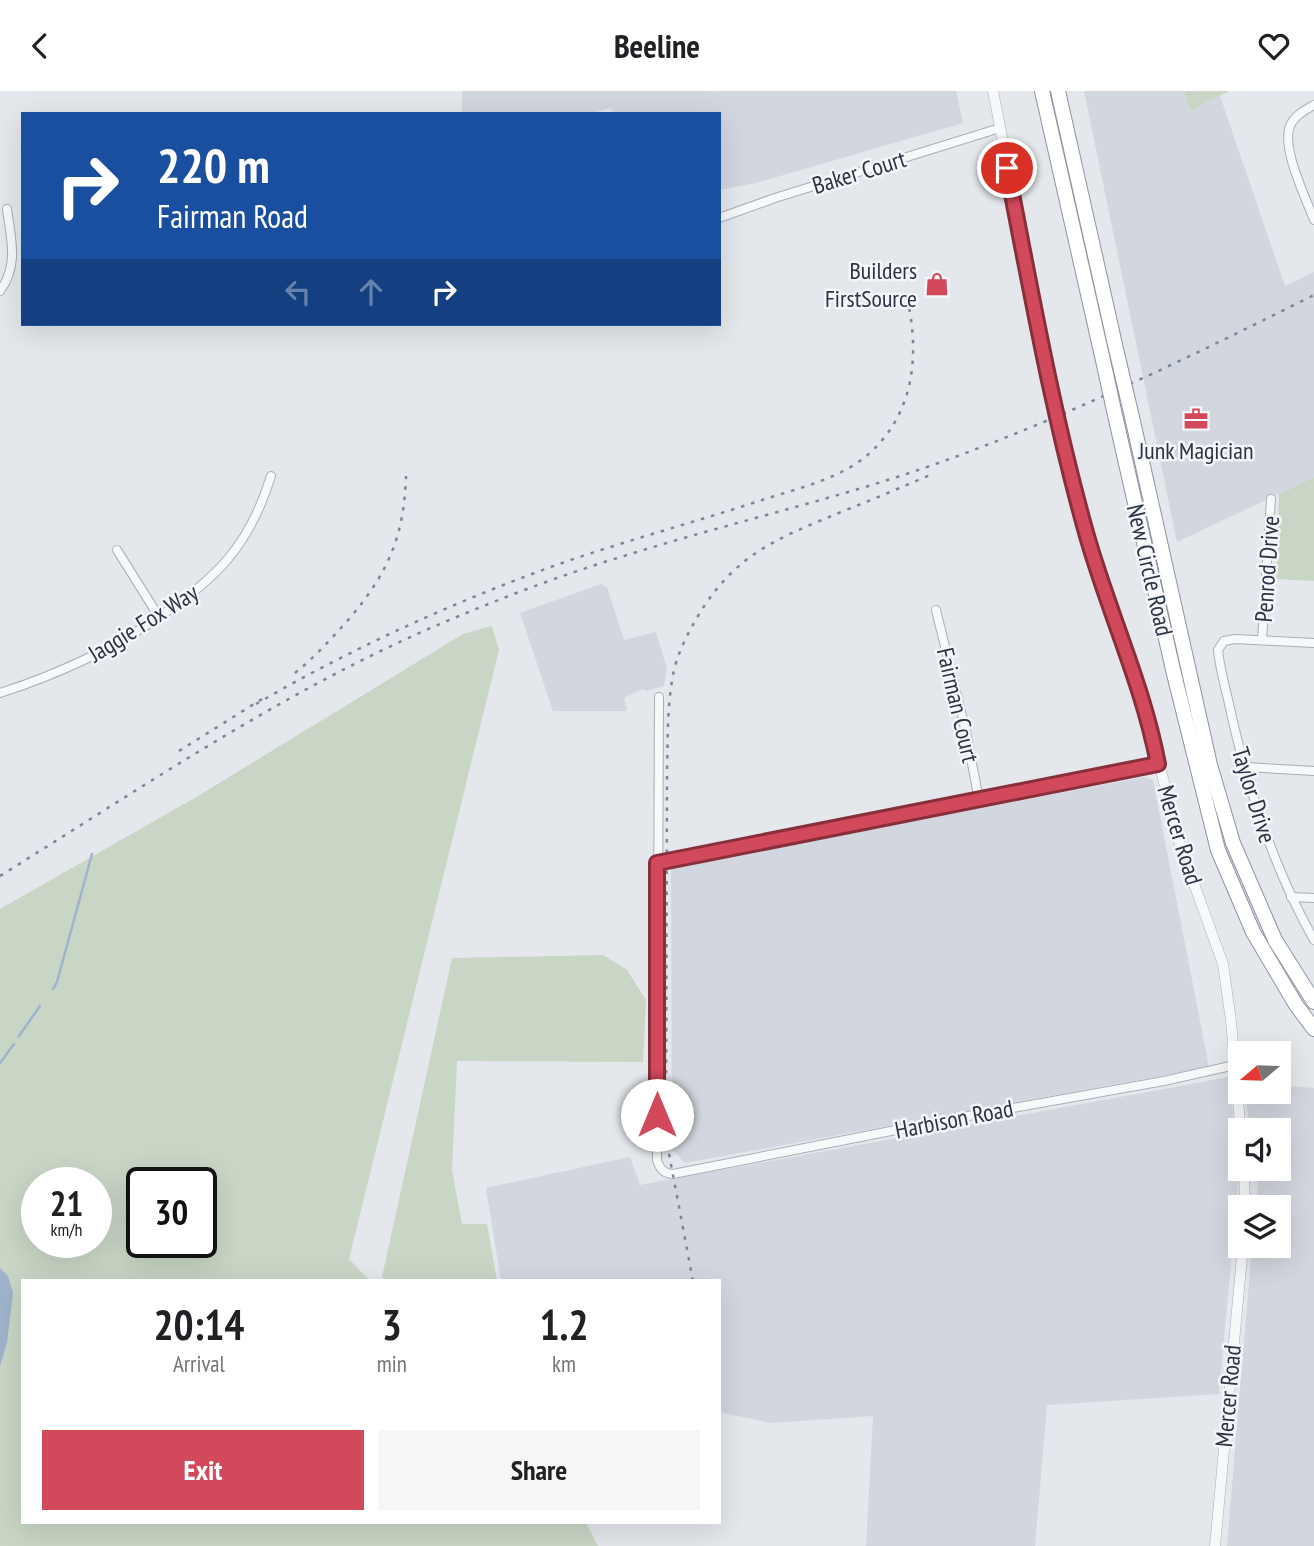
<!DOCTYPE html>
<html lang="en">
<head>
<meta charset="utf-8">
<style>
  body { margin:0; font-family:"PT Sans Narrow",sans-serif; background:#f6f6f6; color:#202124; height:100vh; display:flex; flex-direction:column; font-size:26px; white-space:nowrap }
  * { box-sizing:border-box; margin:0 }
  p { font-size:23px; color:#757577 }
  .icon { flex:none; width:38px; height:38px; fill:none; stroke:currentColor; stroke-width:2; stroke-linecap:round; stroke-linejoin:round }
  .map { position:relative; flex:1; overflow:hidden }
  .side { position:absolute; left:21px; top:1188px; width:700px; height:245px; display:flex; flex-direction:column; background:#fff; border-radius:0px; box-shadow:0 7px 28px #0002 }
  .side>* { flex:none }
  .guide { position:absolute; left:21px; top:21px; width:700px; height:214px; border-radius:0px; box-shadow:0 7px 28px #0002; background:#1a4fa0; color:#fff; overflow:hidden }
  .needle { width:46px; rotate:251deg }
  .buttons { position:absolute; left:1228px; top:950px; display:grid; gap:14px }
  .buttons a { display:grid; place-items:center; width:63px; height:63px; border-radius:0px; background:#fff; box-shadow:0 7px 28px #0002; font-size:35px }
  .speed { position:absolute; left:21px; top:1076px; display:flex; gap:14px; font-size:35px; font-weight:700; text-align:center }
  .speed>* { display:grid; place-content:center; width:91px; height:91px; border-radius:50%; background:#fff; box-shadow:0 7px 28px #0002; line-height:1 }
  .speed small { font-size:18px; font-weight:400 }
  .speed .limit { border:4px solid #111; border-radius:10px; background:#fff; color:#111 }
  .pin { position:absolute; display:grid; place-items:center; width:60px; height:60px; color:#fff; margin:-30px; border:4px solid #fff; border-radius:50%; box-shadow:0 2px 7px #0007 }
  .me { position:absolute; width:77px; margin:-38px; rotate:0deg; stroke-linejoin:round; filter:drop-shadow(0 0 5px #0008) }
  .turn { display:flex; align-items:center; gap:24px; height:147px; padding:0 21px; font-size:32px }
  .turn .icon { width:91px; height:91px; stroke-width:2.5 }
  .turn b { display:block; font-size:49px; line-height:60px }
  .lanes { display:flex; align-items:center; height:66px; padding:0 21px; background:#0003; justify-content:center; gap:35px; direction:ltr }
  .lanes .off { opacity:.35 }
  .eta { display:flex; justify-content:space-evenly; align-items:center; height:119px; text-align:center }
  .eta b { font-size:42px; font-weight:800; line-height:49px }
  .action { display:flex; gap:14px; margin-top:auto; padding:14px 21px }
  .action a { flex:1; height:80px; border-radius:0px; background:#d1495b; color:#fff; font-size:28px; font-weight:800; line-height:80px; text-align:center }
  .action a+a { background:#f6f6f6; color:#202124 }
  header { display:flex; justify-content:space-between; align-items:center; height:91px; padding:0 21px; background:#fff; font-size:32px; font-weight:800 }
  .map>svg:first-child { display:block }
</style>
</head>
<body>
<header><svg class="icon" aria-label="back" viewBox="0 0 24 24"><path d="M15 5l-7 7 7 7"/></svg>Beeline<svg class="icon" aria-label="heart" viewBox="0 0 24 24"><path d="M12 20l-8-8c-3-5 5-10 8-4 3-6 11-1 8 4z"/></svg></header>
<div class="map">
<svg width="1314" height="1455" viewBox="0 0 1314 1455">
  <rect width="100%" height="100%" fill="#e4e7ec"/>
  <g fill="#d2d6de">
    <path d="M 462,0 L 956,0 L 963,32 L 756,92 L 719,99 L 719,23 L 613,23 L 611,17 L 587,23 L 462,23 Z"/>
    <path d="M 1084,0 L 1184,0 L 1190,20 L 1220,5 L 1285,195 L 1314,181 L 1314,386 L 1177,451 Z"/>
    <path d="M 601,493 L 607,496 L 624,549 L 656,541 L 667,578 L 664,595 L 647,600 L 643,598 L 624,607 L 627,620 L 553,620 L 520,522 Z"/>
    <path d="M 1144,686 L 1153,689 L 1209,976 L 685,1072 L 672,1058 L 671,777 Z"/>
    <path d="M 1229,986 L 1239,1085 L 1219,1303 L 1047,1314 L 1035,1455 L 866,1455 L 873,1325 L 771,1332 L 719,1321 L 719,1190 L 501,1190 L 486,1097 L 630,1066 L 640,1094 Z"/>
    <path d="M 1279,994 L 1314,997 L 1314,1455 L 1227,1455 L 1252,1155 L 1279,1155 L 1279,1116 L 1256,1116 L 1259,1078 L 1279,1078 L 1279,1040 L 1250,1039 L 1245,1001 L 1279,1001 Z"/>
  </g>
  <g fill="#c9d6c5" fill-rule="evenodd">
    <path d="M 1184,0 L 1229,0 L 1190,20 Z"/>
    <path d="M 1314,386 L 1314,490 L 1276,488 L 1279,403 Z"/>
    <path d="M 492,535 L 499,559 L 349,1168 L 370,1190 L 23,1190 L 23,1432 L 586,1432 L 598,1455 L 0,1455 L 0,818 L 198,705 L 463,543 ZM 37,1092 L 96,1092 L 96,1152 L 37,1152 ZM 142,1092 L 201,1092 L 201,1152 L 142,1152 Z"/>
    <path d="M 603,864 L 627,879 L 646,909 L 643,971 L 457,970 L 452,1079 L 462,1133 L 487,1133 L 497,1190 L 386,1190 L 382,1186 L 452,867 Z"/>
  </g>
  <path fill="#9fb4cc" d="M 0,1177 L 8,1185 L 13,1202 L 7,1252 L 0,1275 Z"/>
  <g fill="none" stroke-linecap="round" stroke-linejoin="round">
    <g stroke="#9fb4cc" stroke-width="2.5">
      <path d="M 53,898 L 57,891 L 92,763"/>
      <path d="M 19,945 L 40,915"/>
      <path d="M 0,972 L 14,953"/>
    </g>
    <g stroke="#a9aeb7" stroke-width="10">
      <g id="minor">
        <path d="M 1314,14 C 1305,19 1294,25 1290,35 C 1281,57 1306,107 1314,129"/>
        <path d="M 719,127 L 775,107 L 1000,37"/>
        <path d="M 0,200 C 19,174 11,148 7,118"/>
        <path d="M 117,459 L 159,526"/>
        <path d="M 936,519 L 966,641 L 979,709"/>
        <path d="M 1262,549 L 1271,408"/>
        <path d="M 1314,552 L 1235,548 L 1224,550 L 1218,559 C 1220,580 1227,602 1231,622 C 1249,702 1274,778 1314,849"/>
        <path d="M 0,602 C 56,584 107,561 156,528 C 216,488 249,456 271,385"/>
        <path d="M 659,606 L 657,1069 C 660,1078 663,1082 673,1083 L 957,1027 L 1164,990 L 1235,974"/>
        <path d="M 1244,676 L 1314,680"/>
        <path d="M 658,772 L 1158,673"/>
        <path d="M 1291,806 L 1314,807"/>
      </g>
    </g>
    <g stroke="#a9aeb7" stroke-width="11">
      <g id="tertiary">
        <path d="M 993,0 L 1049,285"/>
        <path d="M 1065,354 L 1096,475 L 1147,625 L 1180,754 L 1223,873 L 1231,930 L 1241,1043"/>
        <path d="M 1244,1078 L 1245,1116"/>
        <path d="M 1215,1455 L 1243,1155"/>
      </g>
    </g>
    <g stroke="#8b94a3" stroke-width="16">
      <g id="motorway">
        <path d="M 1042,0 L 1102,265"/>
        <path d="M 1058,0 L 1116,258"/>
        <path d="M 1132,326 L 1210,674 L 1233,752 L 1275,849 L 1314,911"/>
        <path d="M 1117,333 L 1174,583 L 1218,759 L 1253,841 L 1296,914 L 1314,938"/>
      </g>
    </g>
    <use href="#minor" stroke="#f7f8fa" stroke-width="8"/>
    <use href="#tertiary" stroke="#f7f8fa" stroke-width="10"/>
    <use href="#motorway" stroke="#fff" stroke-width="14"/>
    <g stroke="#7d8696" stroke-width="2.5" stroke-dasharray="3.5 7" stroke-linecap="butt">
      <path d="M 295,582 C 315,566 332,547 349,528 C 388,482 404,446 406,385"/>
      <path d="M 256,613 C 349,559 447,514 548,477 C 617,452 689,433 759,410 C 798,397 844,388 874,358 C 916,316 919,260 907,206"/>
      <path d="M 179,660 L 262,608"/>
      <path d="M 0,785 C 146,694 288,597 447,530 C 504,506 564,483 624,465 C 725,433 829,410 930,375 C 1063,328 1188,267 1314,204"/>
      <path d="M 693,1190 L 666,1047 L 667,680 C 668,646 667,612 674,579 C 679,559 688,542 698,525 C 736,461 781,446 846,419 C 874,408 902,396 930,384"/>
    </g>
    <g stroke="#a9aeb7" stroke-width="11" stroke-linecap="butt">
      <path id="tertiary-bridge" d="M 1049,285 L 1065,354"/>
    </g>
    <g stroke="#8b94a3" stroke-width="16" stroke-linecap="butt">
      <g id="motorway-bridge">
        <path d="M 1116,258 L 1132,326"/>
        <path d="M 1102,265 L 1117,333"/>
      </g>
    </g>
    <use href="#tertiary-bridge" stroke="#f7f8fa" stroke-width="10"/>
    <use href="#motorway-bridge" stroke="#fff" stroke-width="14"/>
  </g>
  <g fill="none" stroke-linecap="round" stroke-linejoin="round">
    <g stroke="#882f3b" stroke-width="18">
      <path id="route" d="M 657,1024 L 657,772 L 1158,673 C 1143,594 1109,522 1087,445 C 1053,325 1031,200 1007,77"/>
    </g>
    <use href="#route" stroke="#d1495b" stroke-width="12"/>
  </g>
  <defs>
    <g id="shop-bare" transform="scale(1.89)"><path d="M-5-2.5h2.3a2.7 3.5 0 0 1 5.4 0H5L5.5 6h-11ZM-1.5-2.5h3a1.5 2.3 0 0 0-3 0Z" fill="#d1495b" stroke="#f4f6f9" stroke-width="2.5" paint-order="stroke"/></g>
    <g id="office-bare" transform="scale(1.89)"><path d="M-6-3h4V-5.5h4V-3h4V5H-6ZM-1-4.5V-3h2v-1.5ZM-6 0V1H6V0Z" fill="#d1495b" stroke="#f4f6f9" stroke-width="2.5" paint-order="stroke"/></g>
  </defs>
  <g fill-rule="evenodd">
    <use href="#shop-bare" x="937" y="193"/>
    <use href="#office-bare" x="1196" y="328"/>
  </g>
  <g text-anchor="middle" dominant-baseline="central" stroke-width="5" stroke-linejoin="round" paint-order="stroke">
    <g font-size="24" fill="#2b3445" stroke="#f4f6f9">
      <text transform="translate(859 81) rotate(-17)">Baker Court</text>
      <text transform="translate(1267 478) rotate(-86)">Penrod Drive</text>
      <text transform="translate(1150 479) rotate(77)">New Circle Road</text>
      <text transform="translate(143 532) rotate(-32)">Jaggie Fox Way</text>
      <text transform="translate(958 614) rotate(77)">Fairman Court</text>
      <text transform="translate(1254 704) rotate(73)">Taylor Drive</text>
      <text transform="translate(1180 744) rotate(73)">Mercer Road</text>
      <text transform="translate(954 1028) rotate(-11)">Harbison Road</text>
      <text transform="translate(1228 1305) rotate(-85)">Mercer Road</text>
    </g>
    <g font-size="24" fill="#2b3445" stroke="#f4f6f9" text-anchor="end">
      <text x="917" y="179">Builders<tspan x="917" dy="28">FirstSource</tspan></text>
      <text x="1196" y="359" text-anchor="middle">Junk Magician</text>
    </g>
  </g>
</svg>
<div class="buttons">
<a><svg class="needle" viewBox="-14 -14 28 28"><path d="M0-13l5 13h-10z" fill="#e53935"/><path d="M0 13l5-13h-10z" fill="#757577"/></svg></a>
<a><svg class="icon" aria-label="sound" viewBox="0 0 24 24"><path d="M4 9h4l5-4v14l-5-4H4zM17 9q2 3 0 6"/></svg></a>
<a><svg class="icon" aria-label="layers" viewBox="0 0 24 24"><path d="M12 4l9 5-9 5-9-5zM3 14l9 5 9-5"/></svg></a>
</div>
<div class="speed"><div>21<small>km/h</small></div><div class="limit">30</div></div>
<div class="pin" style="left:1007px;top:77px;background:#d93025"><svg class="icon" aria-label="arrive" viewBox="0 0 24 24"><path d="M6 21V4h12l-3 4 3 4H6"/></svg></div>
<svg class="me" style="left:657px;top:1024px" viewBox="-20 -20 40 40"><circle r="19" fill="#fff"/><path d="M0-13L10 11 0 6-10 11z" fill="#d1495b"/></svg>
<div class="guide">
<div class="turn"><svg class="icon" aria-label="right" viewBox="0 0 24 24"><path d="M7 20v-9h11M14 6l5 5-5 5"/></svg><div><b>220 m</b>Fairman Road</div></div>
<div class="lanes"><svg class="icon off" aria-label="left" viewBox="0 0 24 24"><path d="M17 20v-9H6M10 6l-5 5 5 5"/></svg><svg class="icon off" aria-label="ahead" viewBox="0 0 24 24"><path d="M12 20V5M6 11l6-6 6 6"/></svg><svg class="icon" aria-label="right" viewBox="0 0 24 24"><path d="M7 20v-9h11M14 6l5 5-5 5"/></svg></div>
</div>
<section class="side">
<div class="eta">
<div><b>20:14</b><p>Arrival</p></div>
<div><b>3</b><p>min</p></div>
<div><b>1.2</b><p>km</p></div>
</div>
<div class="action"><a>Exit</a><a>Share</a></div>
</section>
</div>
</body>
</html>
